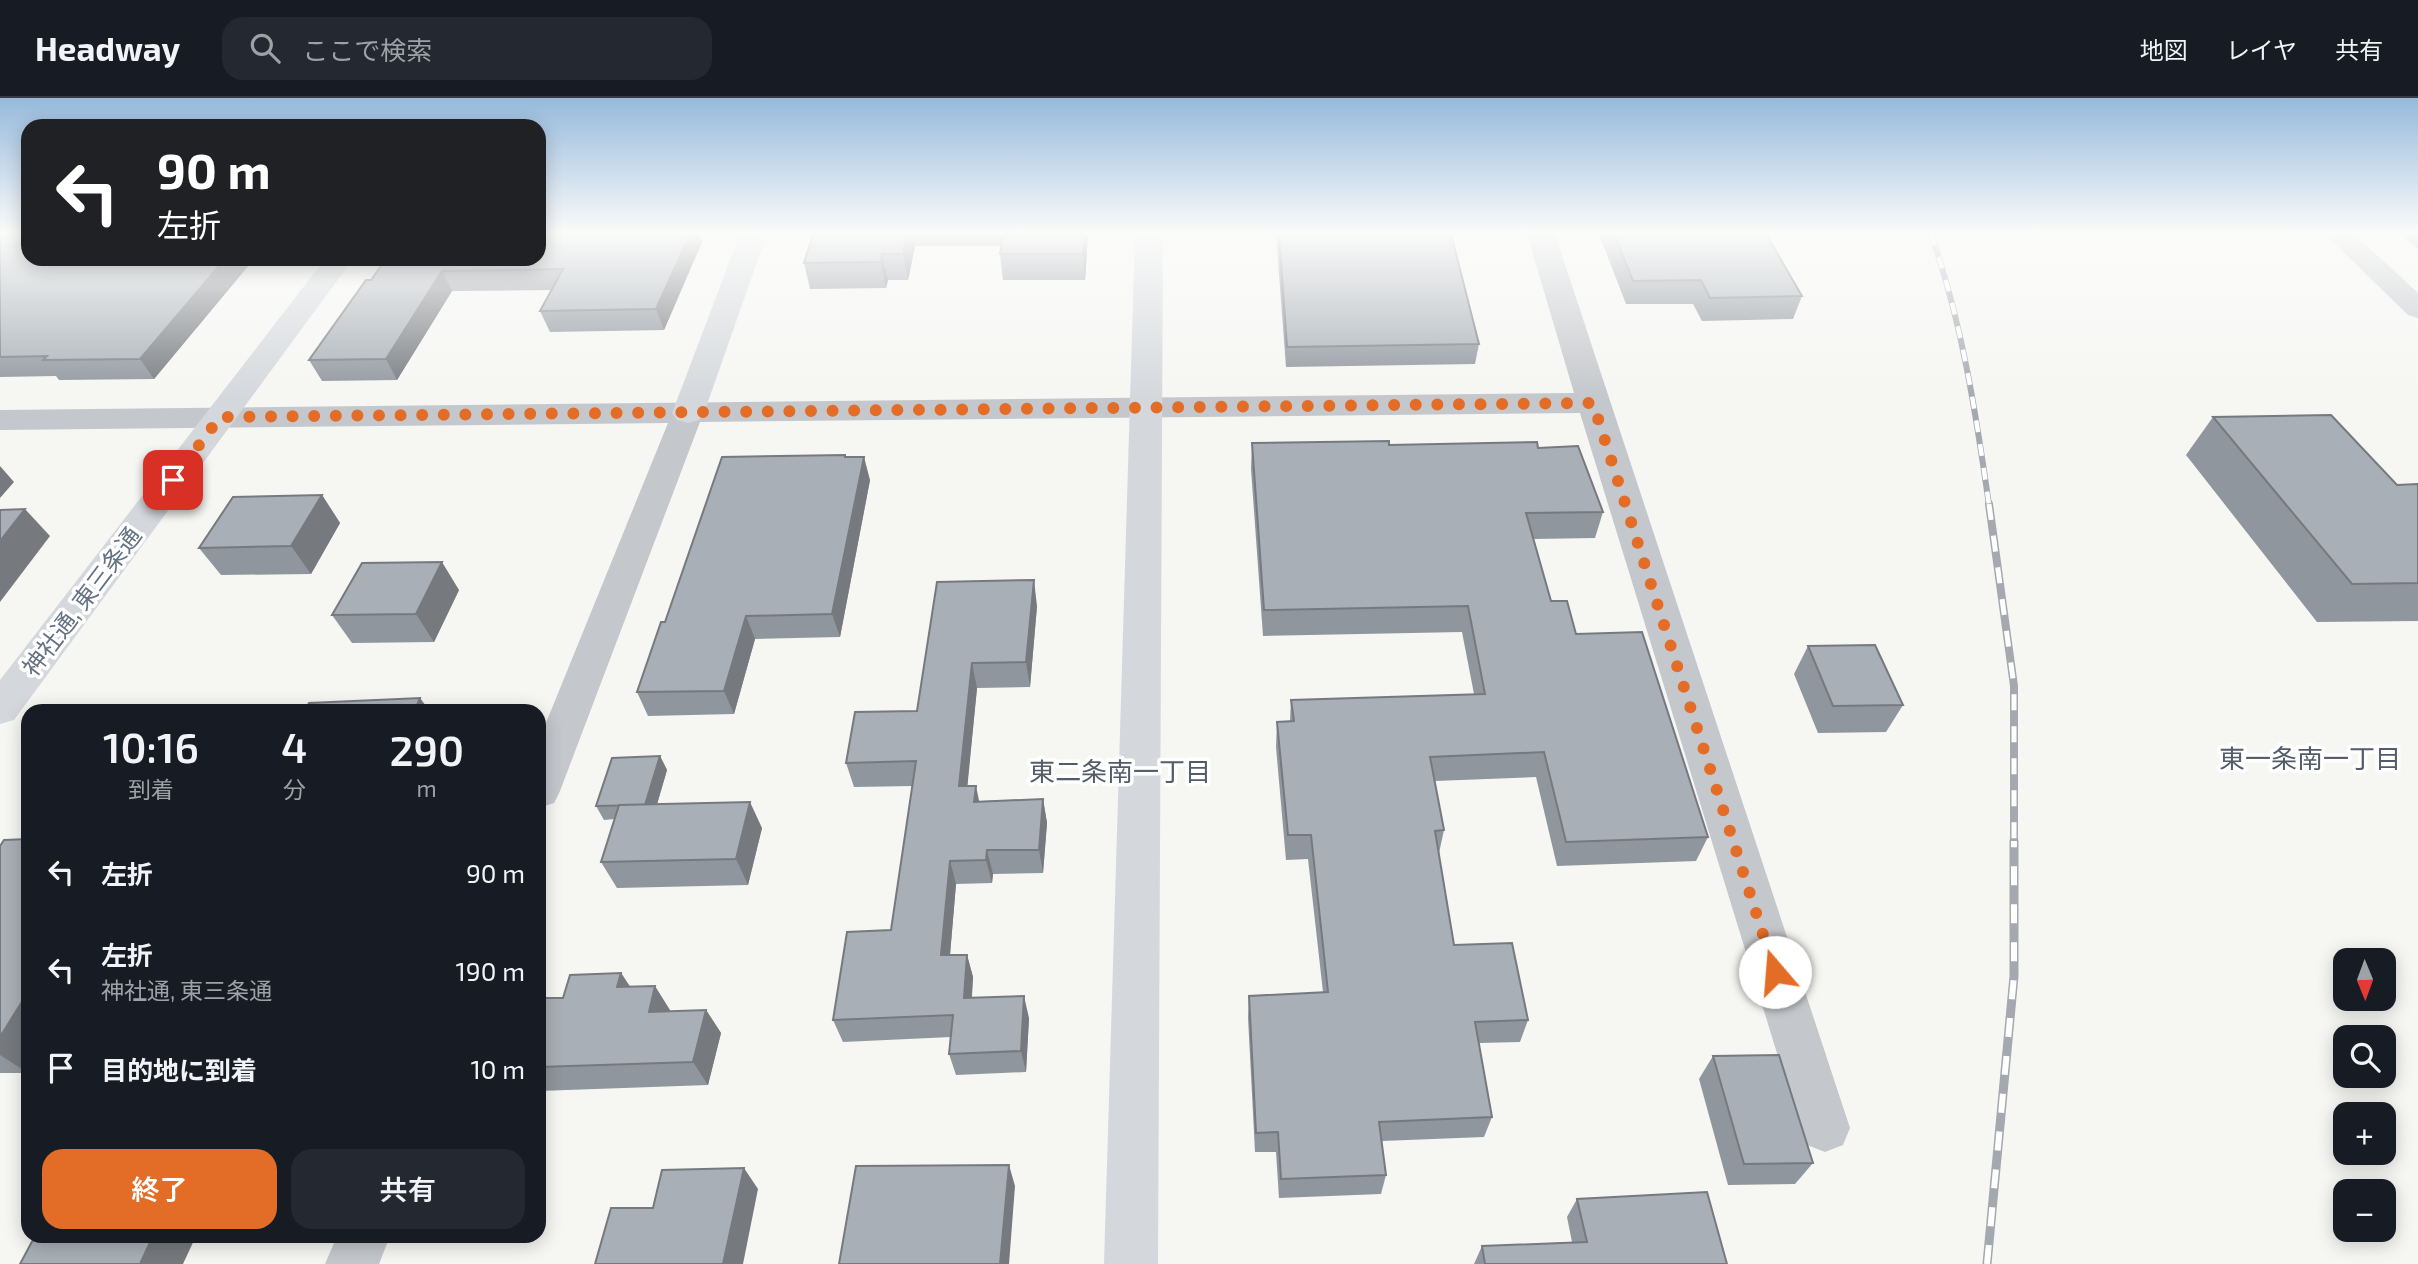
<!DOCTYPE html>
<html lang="ja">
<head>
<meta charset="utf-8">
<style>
  body { margin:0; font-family:"Exo 2","Noto Sans JP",sans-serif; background:#242831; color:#f1f3f6; height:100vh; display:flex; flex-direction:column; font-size:26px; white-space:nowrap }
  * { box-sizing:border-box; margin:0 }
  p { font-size:23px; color:#9ea1a6 }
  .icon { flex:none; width:38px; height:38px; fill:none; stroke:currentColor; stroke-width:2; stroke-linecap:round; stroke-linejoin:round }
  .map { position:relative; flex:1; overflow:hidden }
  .details { position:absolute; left:21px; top:606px; width:525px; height:539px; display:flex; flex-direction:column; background:#171b24; border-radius:21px; box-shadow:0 4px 18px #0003 }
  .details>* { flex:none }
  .guide { position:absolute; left:21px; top:21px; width:525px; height:147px; border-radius:21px; box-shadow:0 4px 18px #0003; background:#202124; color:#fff; overflow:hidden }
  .needle { width:46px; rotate:179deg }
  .fabs { position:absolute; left:2333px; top:850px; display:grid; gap:14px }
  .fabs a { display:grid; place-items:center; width:63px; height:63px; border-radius:14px; background:#171b24; box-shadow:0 4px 18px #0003; font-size:35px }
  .pin { position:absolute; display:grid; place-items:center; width:60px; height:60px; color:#fff; margin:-30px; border-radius:14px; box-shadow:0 4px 10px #0006 }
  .me { position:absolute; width:77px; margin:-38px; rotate:342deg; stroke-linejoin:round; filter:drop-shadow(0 0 5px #0008) }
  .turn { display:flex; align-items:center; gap:24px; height:147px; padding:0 21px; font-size:32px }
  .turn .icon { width:91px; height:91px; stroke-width:2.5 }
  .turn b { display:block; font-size:49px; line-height:60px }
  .eta { display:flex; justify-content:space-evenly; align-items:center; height:119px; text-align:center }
  .eta b { font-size:42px; font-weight:600; line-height:49px }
  .action { display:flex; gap:14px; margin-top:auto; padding:14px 21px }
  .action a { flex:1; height:80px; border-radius:21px; background:#e36c26; color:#fff; font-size:28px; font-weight:600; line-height:80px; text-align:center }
  .action a+a { background:#242831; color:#f1f3f6 }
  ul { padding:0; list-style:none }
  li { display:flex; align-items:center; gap:21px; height:98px; padding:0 21px }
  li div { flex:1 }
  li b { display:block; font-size:26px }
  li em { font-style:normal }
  header { display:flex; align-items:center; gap:42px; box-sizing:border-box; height:98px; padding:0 35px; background:#171b24; border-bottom:2px solid #363941 }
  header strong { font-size:33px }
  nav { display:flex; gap:38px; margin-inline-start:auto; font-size:24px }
  .search { width:490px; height:63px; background:#242831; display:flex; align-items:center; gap:18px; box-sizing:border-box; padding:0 24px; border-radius:21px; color:#9ea1a6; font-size:26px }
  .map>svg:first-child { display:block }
</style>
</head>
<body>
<header>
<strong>Headway</strong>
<div class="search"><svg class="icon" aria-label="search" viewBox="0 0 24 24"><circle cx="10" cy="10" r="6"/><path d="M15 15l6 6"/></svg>ここで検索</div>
<nav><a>地図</a><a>レイヤ</a><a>共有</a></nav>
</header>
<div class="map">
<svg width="2418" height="1166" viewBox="0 0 2418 1166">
  <rect width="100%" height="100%" fill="#f6f6f3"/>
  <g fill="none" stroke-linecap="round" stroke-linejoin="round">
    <g fill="#c4c7cb" fill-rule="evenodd">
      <path d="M 1527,136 L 1555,136 L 1850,1030 L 1843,1047 L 1825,1054 L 1807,1047 L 1800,1030 L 1580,315 L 700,324 L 560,693 L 554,705 L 539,710 L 539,642 L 668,325 L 0,332 L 0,312 L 1574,295 Z"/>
      <path d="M 2325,136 L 2354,136 L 2418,195 L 2418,220 L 2408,217 Z"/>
      <path d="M 337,1138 L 390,1138 L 379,1166 L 325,1166 Z"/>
    </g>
    <g fill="#d4d8dc" fill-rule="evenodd">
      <path d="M 740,136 L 767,136 L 704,315 L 699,322 L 688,325 L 677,322 L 672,315 Z"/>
      <path d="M 1135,136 L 1163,136 L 1158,1166 L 1104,1166 Z"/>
      <path d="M 325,161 L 353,161 L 14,622 L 0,626 L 0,582 Z"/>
    </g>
    <g stroke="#a4a9b0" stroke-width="6">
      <path id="rail-far2" d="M 1931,136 C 1962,224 1976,316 1989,407"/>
    </g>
    <g stroke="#a4a9b0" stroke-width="8">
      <path id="rail-far1" d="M 1989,406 L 2014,588 L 2014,745"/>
    </g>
    <g stroke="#a4a9b0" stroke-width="9">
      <path id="rail" d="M 1987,1166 L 2014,878 L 2014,743"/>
    </g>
    <use href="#rail-far2" stroke="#fff" stroke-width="4.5" stroke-dasharray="12" stroke-linecap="butt"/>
    <use href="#rail-far1" stroke="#fff" stroke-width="5" stroke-dasharray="16" stroke-linecap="butt"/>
    <use href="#rail" stroke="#fff" stroke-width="6" stroke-dasharray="19" stroke-linecap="butt"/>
  </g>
  <g fill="#90969d">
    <path d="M 0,136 L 28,161 L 254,161 L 154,281 L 59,282 L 56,278 L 0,279 Z"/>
    <path d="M 539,136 L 699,136 L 702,144 L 664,232 L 550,234 L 540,213 L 552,192 L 452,193 L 397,282 L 322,283 L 309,262 L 371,182 Z"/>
    <path d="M 813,136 L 1088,136 L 1085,182 L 1003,182 L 1000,156 L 1001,148 L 915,148 L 908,182 L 888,182 L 886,190 L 810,191 L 804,165 Z"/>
    <path d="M 1276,136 L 1451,136 L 1479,246 L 1475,266 L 1286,269 Z"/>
    <path d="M 1599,136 L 1766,136 L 1802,198 L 1793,221 L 1702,223 L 1693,206 L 1626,206 Z"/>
    <path d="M 2401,136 L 2418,136 L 2418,151 Z"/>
    <path d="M 2213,319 L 2397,387 L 2418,386 L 2418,523 L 2317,524 L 2186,357 Z"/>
    <path d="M 1252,345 L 1538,350 L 1603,414 L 1595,440 L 1533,441 L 1551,503 L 1576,536 L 1708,739 L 1696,763 L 1557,768 L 1536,679 L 1435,683 L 1444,732 L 1439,755 L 1454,847 L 1528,922 L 1520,944 L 1479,945 L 1492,1019 L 1484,1039 L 1382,1043 L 1386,1077 L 1381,1096 L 1279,1100 L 1276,1054 L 1255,1054 L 1248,920 L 1249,898 L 1323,894 L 1308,761 L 1286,762 L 1276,649 L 1277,624 L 1290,623 L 1291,602 L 1474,596 L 1462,534 L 1263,538 L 1251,371 Z"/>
    <path d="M 845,357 L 846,359 L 870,382 L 840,539 L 755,541 L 734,616 L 648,618 L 637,594 L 665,524 Z"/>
    <path d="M 322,397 L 340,425 L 311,476 L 221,477 L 199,450 Z"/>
    <path d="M 459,492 L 434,544 L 352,545 L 332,517 Z"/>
    <path d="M 1037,508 L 1030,589 L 977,590 L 967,688 L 979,703 L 1043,701 L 1047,725 L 1043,775 L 993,776 L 992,785 L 956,786 L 950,857 L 967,857 L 973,879 L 972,899 L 1029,920 L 1026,974 L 956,977 L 949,956 L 951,939 L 843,944 L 833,922 L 891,832 L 913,688 L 854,689 L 846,665 L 917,613 Z"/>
    <path d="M 1808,548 L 1903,607 L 1886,634 L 1818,635 L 1794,576 Z"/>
    <path d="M 660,658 L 667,672 L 657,706 L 762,730 L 748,787 L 617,790 L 601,764 L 615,721 L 604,722 L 596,708 Z"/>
    <path d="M 0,748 L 28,975 L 0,975 Z"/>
    <path d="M 621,875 L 630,889 L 670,913 L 706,912 L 721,935 L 708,987 L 539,993 L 539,900 L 563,900 Z"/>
    <path d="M 1713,958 L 1813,1065 L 1795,1086 L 1728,1087 L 1699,981 Z"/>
    <path d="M 1577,1101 L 1727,1166 L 1474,1166 L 1482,1148 L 1572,1144 L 1567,1119 Z"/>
  </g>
  <g fill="#767a7f">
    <path d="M 690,136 L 699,136 L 702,144 L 664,232 L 656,211 Z"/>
    <path d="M 907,136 L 913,136 L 915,148 L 908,182 L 903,156 Z"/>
    <path d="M 1084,136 L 1088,136 L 1085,182 L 1083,156 Z"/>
    <path d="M 882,156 L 888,182 L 886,190 L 881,164 Z"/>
    <path d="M 225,161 L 254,161 L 154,281 L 140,261 Z"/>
    <path d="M 442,173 L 452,193 L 397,282 L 386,261 Z"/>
    <path d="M 864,359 L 870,382 L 840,539 L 832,516 Z"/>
    <path d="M 0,368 L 14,384 L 0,400 Z"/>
    <path d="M 322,397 L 340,425 L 311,476 L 291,448 Z"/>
    <path d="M 25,411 L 50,438 L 0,504 L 0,443 Z"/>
    <path d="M 442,464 L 459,492 L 434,544 L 416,516 Z"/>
    <path d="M 1034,482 L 1037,508 L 1030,589 L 1026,564 Z"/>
    <path d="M 746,518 L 755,541 L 734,616 L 724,593 Z"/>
    <path d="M 972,565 L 977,590 L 965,713 L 959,688 Z"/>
    <path d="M 420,600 L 429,612 L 415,612 Z"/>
    <path d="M 660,658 L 667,672 L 653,720 L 645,707 Z"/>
    <path d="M 976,688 L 981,712 L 974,704 Z"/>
    <path d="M 1043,701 L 1047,725 L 1043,775 L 1039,752 Z"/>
    <path d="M 750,704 L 762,730 L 748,787 L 736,761 Z"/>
    <path d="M 987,752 L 993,776 L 992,785 L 986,762 Z"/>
    <path d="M 950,763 L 956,786 L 948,880 L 941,857 Z"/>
    <path d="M 967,857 L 973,879 L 970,922 L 964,900 Z"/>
    <path d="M 621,875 L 637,899 L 617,889 Z"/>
    <path d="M 655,888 L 670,912 L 665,938 L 649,914 Z"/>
    <path d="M 28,894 L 28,975 L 0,957 L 0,939 Z"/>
    <path d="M 1024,898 L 1029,920 L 1026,974 L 1021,953 Z"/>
    <path d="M 706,912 L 721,935 L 708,987 L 693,964 Z"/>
    <path d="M 1009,1067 L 1015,1088 L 1009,1166 L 1000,1166 Z"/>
    <path d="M 744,1070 L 758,1091 L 743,1166 L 723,1166 Z"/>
    <path d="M 153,1138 L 196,1138 L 183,1166 L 140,1166 Z"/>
  </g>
  <g fill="#a8afb6" stroke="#767a7f" stroke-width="2">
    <path d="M 0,136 L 28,136 L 28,161 L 225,161 L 140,261 L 43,262 L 47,258 L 0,259 Z"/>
    <path d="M 539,136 L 690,136 L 656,211 L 540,213 L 563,171 L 442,173 L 386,261 L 309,262 L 366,182 L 371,182 L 386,161 L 539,161 Z"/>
    <path d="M 813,136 L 907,136 L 903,156 L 882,156 L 881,164 L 804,165 Z"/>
    <path d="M 1003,136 L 1084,136 L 1083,156 L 1000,156 Z"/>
    <path d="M 1279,136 L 1451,136 L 1479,246 L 1287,249 Z"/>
    <path d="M 1614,136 L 1766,136 L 1802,198 L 1710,200 L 1701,182 L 1633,183 Z"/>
    <path d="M 2331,317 L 2397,387 L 2418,386 L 2418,485 L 2352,486 L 2213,319 Z"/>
    <path d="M 1389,343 L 1389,347 L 1537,344 L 1538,350 L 1578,348 L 1603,414 L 1526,415 L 1551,503 L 1567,503 L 1576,536 L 1642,534 L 1708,739 L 1566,744 L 1544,654 L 1430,659 L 1444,732 L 1435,733 L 1454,847 L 1512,845 L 1528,922 L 1475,924 L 1492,1019 L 1379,1024 L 1386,1077 L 1281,1081 L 1278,1034 L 1256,1035 L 1249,898 L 1328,894 L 1311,737 L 1288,737 L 1277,624 L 1294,623 L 1291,602 L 1485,596 L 1468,508 L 1264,512 L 1252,345 Z"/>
    <path d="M 845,357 L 845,359 L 864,359 L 832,516 L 746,518 L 724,593 L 637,594 L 661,524 L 665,524 L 722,359 Z"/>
    <path d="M 322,397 L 291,448 L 199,450 L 233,399 Z"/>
    <path d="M 25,411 L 0,443 L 0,412 Z"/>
    <path d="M 442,464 L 416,516 L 332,517 L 362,465 Z"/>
    <path d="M 1034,482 L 1026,564 L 972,565 L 959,688 L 976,688 L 974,704 L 1043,701 L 1039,752 L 987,752 L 986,762 L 950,763 L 941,857 L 967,857 L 964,900 L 1024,898 L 1021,953 L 949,956 L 953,917 L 833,922 L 847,834 L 891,832 L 916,663 L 846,665 L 855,614 L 917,613 L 937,484 Z"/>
    <path d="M 1875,547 L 1903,607 L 1833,608 L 1808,548 Z"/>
    <path d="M 420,600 L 415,612 L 305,612 L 309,605 Z"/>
    <path d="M 660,658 L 645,707 L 596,708 L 612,660 Z"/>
    <path d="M 750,704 L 736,761 L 601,764 L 619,707 Z"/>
    <path d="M 28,741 L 28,894 L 0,939 L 0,748 L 4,742 Z"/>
    <path d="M 621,875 L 617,889 L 655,888 L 649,914 L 706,912 L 693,964 L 539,969 L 539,900 L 563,900 L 570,877 Z"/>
    <path d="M 1779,957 L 1813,1065 L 1744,1066 L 1713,958 Z"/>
    <path d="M 1009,1067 L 1000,1166 L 839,1166 L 856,1068 Z"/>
    <path d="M 744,1070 L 723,1166 L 595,1166 L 611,1110 L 653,1110 L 662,1072 Z"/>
    <path d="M 1707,1094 L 1727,1166 L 1485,1166 L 1482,1148 L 1587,1144 L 1577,1101 Z"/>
    <path d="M 35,1138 L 153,1138 L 140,1166 L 20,1166 Z"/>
  </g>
  <linearGradient id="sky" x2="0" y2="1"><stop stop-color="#96badc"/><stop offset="0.45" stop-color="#fbfbfa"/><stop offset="1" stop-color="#fbfbfa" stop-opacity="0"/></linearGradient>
  <rect width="2418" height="300" fill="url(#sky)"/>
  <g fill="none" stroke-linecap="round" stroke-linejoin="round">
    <path stroke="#e36c26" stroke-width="12" stroke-dasharray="0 21.6" d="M 173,382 L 220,319 L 1593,305 L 1775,874"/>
  </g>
  <g text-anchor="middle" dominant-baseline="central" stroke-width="7" stroke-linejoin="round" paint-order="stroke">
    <g font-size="24" fill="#657284" stroke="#fff">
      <text transform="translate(81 503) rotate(-53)">神社通, 東三条通</text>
    </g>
    <g font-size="26" fill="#535c69" stroke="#fff">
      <text x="2310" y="659">東一条南一丁目</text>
      <text x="1120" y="672">東二条南一丁目</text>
    </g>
  </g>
</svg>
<div class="fabs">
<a><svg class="needle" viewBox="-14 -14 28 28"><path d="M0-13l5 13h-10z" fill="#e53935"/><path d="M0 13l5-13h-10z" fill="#9ea1a6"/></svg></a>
<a><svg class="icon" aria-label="search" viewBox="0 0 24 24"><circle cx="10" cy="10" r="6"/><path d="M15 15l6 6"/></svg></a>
<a>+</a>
<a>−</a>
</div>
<div class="pin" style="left:173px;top:382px;background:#d93025"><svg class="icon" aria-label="arrive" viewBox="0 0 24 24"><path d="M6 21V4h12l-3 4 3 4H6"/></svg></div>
<svg class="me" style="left:1775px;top:874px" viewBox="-20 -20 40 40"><circle r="19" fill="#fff"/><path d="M0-13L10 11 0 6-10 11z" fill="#e36c26"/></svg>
<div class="guide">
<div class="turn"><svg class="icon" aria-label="left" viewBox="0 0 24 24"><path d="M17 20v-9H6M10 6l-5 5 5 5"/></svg><div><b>90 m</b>左折</div></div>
</div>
<section class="details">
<div class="eta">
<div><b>10:16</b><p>到着</p></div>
<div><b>4</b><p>分</p></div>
<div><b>290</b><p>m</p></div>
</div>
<ul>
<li><svg class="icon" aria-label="left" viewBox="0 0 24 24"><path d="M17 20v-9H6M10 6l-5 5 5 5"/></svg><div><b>左折</b></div><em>90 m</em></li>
<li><svg class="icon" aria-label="left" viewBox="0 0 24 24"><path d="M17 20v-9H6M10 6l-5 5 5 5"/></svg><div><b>左折</b><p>神社通, 東三条通</p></div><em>190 m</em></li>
<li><svg class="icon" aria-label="arrive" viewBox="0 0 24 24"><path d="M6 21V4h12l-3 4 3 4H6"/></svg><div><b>目的地に到着</b></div><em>10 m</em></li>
</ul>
<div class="action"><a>終了</a><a>共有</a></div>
</section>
</div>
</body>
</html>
